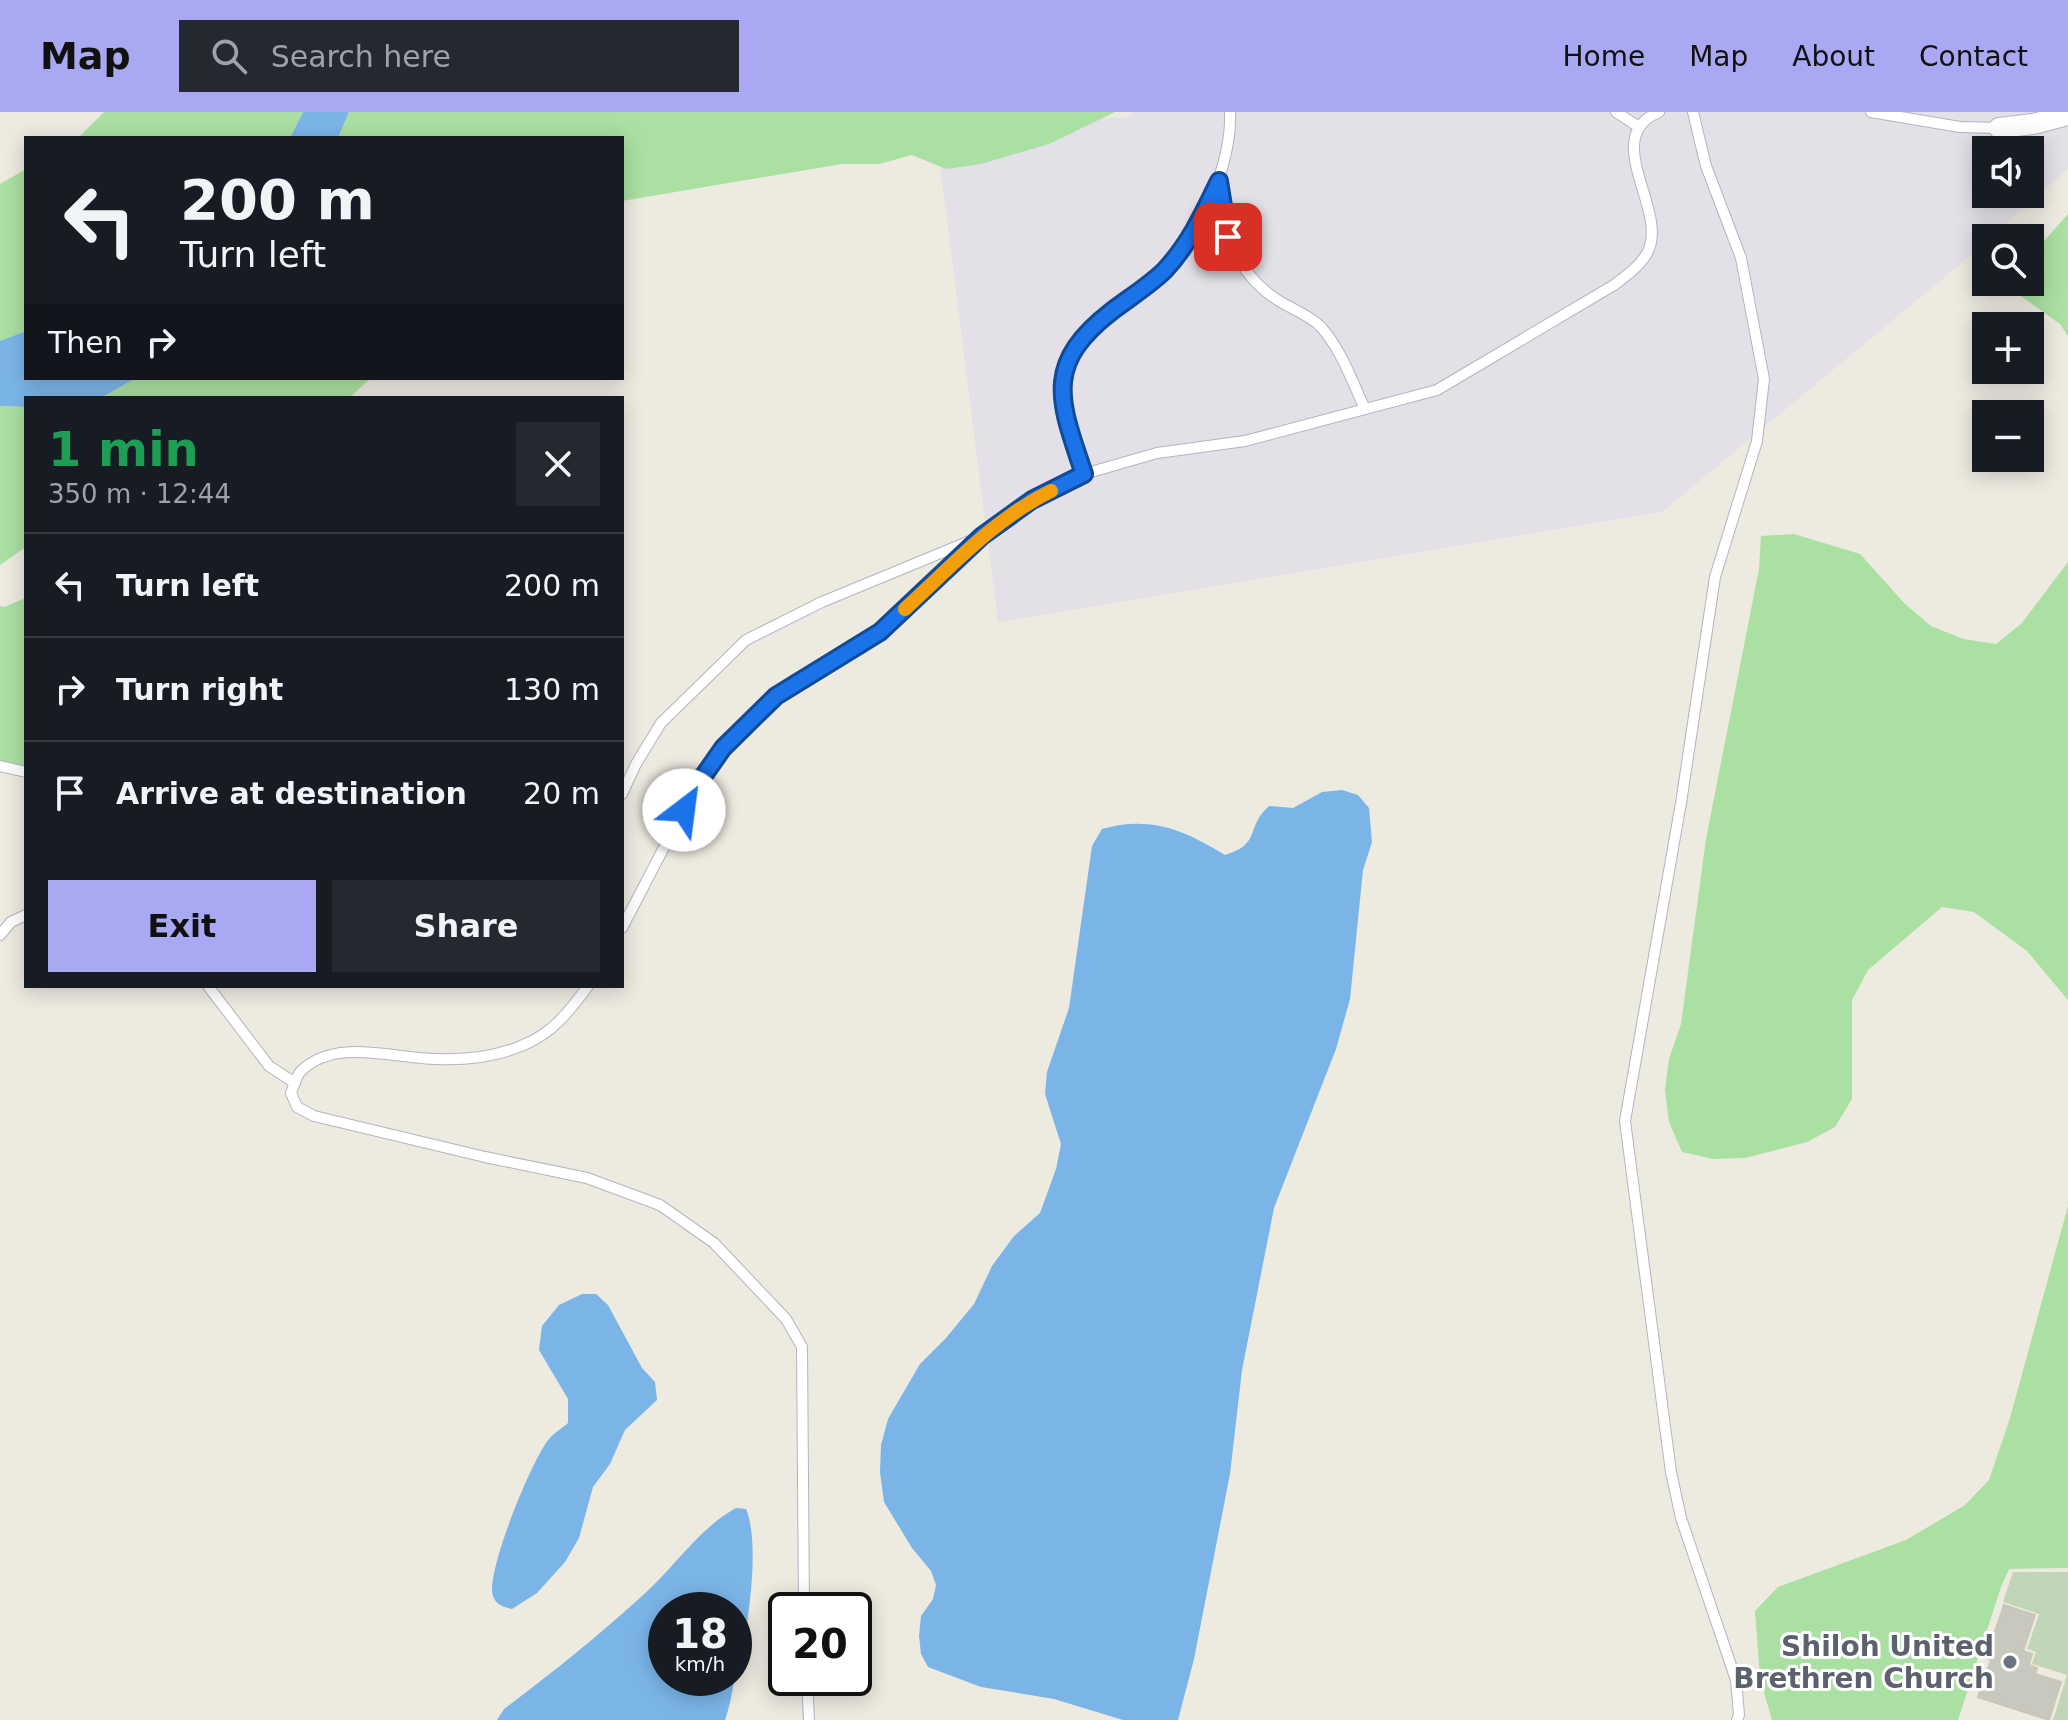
<!DOCTYPE html>
<html lang="en">
<head>
<meta charset="utf-8">
<style>
  body { margin:0; font-family:"DejaVu Sans",sans-serif; background:#242831; color:#f1f3f6; height:100vh; display:flex; flex-direction:column; font-size:30px; white-space:nowrap }
  * { box-sizing:border-box; margin:0 }
  p { font-size:26px; color:#9ea1a6 }
  .icon { flex:none; width:44px; height:44px; fill:none; stroke:currentColor; stroke-width:2; stroke-linecap:round; stroke-linejoin:round }
  .map { position:relative; flex:1; overflow:hidden }
  .sheet { position:absolute; left:24px; top:284px; width:600px; height:592px; display:flex; flex-direction:column; background:#171b24; border-radius:0px; box-shadow:0 4px 20px #0003 }
  .sheet>* { flex:none }
  .guide { position:absolute; left:24px; top:24px; width:600px; height:244px; border-radius:0px; box-shadow:0 4px 20px #0003; background:#171b24; color:#f1f3f6; overflow:hidden }
  .tools { position:absolute; left:1972px; top:24px; display:grid; gap:16px }
  .tools a { display:grid; place-items:center; width:72px; height:72px; border-radius:0px; background:#171b24; box-shadow:0 4px 20px #0003; font-size:40px }
  .speed { position:absolute; left:648px; top:1480px; display:flex; gap:16px; font-size:40px; font-weight:700; text-align:center }
  .speed>* { display:grid; place-content:center; width:104px; height:104px; border-radius:50%; background:#171b24; box-shadow:0 4px 20px #0003; line-height:1 }
  .speed small { font-size:20px; font-weight:400 }
  .speed .limit { border:4px solid #111; border-radius:12px; background:#fff; color:#111 }
  .pin { position:absolute; display:grid; place-items:center; width:68px; height:68px; color:#fff; margin:-34px; border-radius:16px; box-shadow:0 4px 12px #0006 }
  .me { position:absolute; width:88px; margin:-44px; rotate:30deg; stroke-linejoin:round; filter:drop-shadow(0 0 6px #0008) }
  .turn { display:flex; align-items:center; gap:28px; height:168px; padding:0 24px; font-size:36px }
  .turn .icon { width:104px; height:104px; stroke-width:2.5 }
  .turn b { display:block; font-size:56px; line-height:68px }
  .then { display:flex; align-items:center; height:76px; padding:0 24px; background:#0003; gap:16px; font-size:30px }
  .round { display:grid; place-items:center; flex:none; width:84px; height:84px; border-radius:0px; background:#242831 }
  .headline { display:flex; align-items:center; justify-content:space-between; height:136px; padding:0 24px }
  h1 { font-size:48px; font-weight:700; line-height:60px; color:#1e9e55 }
  .cta { display:flex; gap:16px; margin-top:auto; padding:16px 24px }
  .cta a { flex:1; height:92px; border-radius:0px; background:#a8a8f3; color:#111; font-size:32px; font-weight:700; line-height:92px; text-align:center }
  .cta a+a { background:#242831; color:#f1f3f6 }
  ul { padding:0; list-style:none }
  li { display:flex; align-items:center; gap:24px; height:104px; padding:0 24px; border-top:2px solid #363941 }
  li div { flex:1 }
  li b { display:block; font-size:30px }
  li em { font-style:normal }
  header { display:flex; align-items:center; gap:48px; box-sizing:border-box; height:112px; padding:0 40px; background:#a8a8f3; color:#111 }
  header strong { font-size:38px }
  nav { display:flex; gap:44px; margin-inline-start:auto; font-size:28px }
  .search { width:560px; height:72px; background:#242831; display:flex; align-items:center; gap:20px; box-sizing:border-box; padding:0 28px; border-radius:0px; color:#9ea1a6; font-size:30px }
  .map>svg:first-child { display:block }
</style>
</head>
<body>
<header>
<strong>Map</strong>
<div class="search"><svg class="icon" aria-label="search" viewBox="0 0 24 24"><circle cx="10" cy="10" r="6"/><path d="M15 15l6 6"/></svg>Search here</div>
<nav><a>Home</a><a>Map</a><a>About</a><a>Contact</a></nav>
</header>
<div class="map">
<svg width="2068" height="1608" viewBox="0 0 2068 1608">
  <rect width="100%" height="100%" fill="#edeae0"/>
  <path fill="#e3e0e7" fill-rule="evenodd" d="M 1133,0 L 2068,0 L 2068,57 L 1989,126 L 1986,126 L 1986,129 L 1958,154 L 1662,400 L 998,510 L 934,5 L 1127,6 ZM 1986,38 L 2030,38 L 2030,82 L 1986,82 Z"/>
  <g fill="#aae0a1">
    <path d="M 104,0 L 303,0 L 290,26 L 78,26 Z"/>
    <path d="M 349,0 L 1115,0 L 1049,32 L 981,52 L 946,57 L 912,43 L 879,52 L 842,52 L 622,89 L 622,26 L 338,26 Z"/>
    <path d="M 26,57 L 26,219 L 0,229 L 0,72 Z"/>
    <path d="M 2068,102 L 2068,224 L 2060,212 L 2005,173 L 2008,170 L 2030,170 L 2030,145 Z"/>
    <path d="M 136,266 L 371,266 L 349,286 L 93,286 L 106,283 Z"/>
    <path d="M 0,294 L 26,295 L 26,435 L 0,453 Z"/>
    <path d="M 1794,422 L 1860,442 L 1905,492 L 1931,514 L 1963,527 L 1996,532 L 2022,511 L 2068,450 L 2068,888 L 2027,839 L 1974,800 L 1942,795 L 1868,858 L 1852,888 L 1852,987 L 1835,1015 L 1807,1030 L 1745,1046 L 1713,1047 L 1682,1040 L 1669,1010 L 1665,978 L 1669,947 L 1681,912 L 1706,727 L 1759,457 L 1761,424 Z"/>
    <path d="M 26,486 L 26,657 L 0,651 L 0,494 L 4,495 Z"/>
    <path d="M 2068,1094 L 2068,1456 L 2009,1457 L 2001,1475 L 1958,1608 L 1772,1608 L 1760,1566 L 1755,1499 L 1778,1475 L 1906,1428 L 1965,1393 L 1989,1368 L 2010,1306 Z"/>
  </g>
  <path fill="#c1d6b9" d="M 2013,1460 L 2068,1460 L 2068,1608 L 2053,1608 L 2067,1563 L 2032,1552 L 2036,1540 L 2027,1537 L 2039,1502 L 2003,1490 Z"/>
  <g fill="#7bb5e8" fill-rule="evenodd">
    <path d="M 303,0 L 349,0 L 338,26 L 290,26 Z"/>
    <path d="M 26,219 L 26,266 L 136,266 L 106,283 L 93,286 L 26,286 L 26,295 L 0,294 L 0,229 Z"/>
    <path d="M 1342,678 L 1358,683 L 1369,696 L 1372,730 L 1363,758 L 1350,887 L 1336,937 L 1274,1096 L 1242,1258 L 1230,1362 L 1194,1547 L 1178,1608 L 1123,1608 L 1054,1587 L 981,1575 L 928,1555 L 921,1542 L 919,1524 L 921,1504 L 933,1487 L 936,1473 L 931,1459 L 912,1436 L 884,1390 L 880,1360 L 881,1333 L 888,1307 L 920,1252 L 946,1226 L 974,1192 L 992,1154 L 1014,1124 L 1040,1101 L 1056,1057 L 1061,1032 L 1045,982 L 1047,960 L 1069,896 L 1092,734 L 1102,717 C 1149,703 1185,718 1225,743 C 1262,732 1245,715 1269,694 L 1293,696 L 1322,680 Z"/>
    <path d="M 582,1182 L 596,1182 L 608,1193 L 642,1256 L 655,1270 L 657,1288 L 625,1318 L 610,1352 L 593,1375 L 579,1426 L 565,1450 L 537,1481 L 512,1497 C 504,1495 496,1493 493,1484 C 485,1462 532,1347 549,1327 C 554,1321 562,1316 568,1311 L 568,1287 L 539,1238 L 542,1214 L 559,1193 Z"/>
    <path d="M 736,1396 L 746,1397 C 757,1423 752,1475 748,1504 C 747,1518 741,1532 738,1546 C 734,1568 732,1588 725,1608 L 497,1608 L 504,1597 C 551,1562 598,1524 642,1484 C 674,1456 698,1417 736,1396 ZM 666,1498 L 734,1498 L 734,1566 L 666,1566 Z"/>
  </g>
  <path fill="#c9c8bf" stroke="#c9c7ba" stroke-width="2" d="M 2004,1493 L 2035,1503 L 2023,1539 L 2032,1542 L 2029,1553 L 2037,1556 L 2035,1562 L 2061,1570 L 2049,1608 L 1978,1585 L 1991,1548 L 1986,1546 Z"/>
  <g fill="none" stroke-linecap="round" stroke-linejoin="round">
    <g stroke="#b4b4bf" stroke-width="12">
      <g id="service">
        <path d="M 1616,0 L 1639,15"/>
        <path d="M 1693,0 L 1706,54 L 1741,146 L 1764,267 L 1757,329 L 1715,465 L 1681,691 L 1625,1009 L 1671,1360 L 1681,1406 L 1736,1568 L 1739,1603 L 1737,1608"/>
        <path d="M 1871,0 L 1960,15 L 1999,16"/>
        <path d="M 1220,71 C 1227,118 1231,155 1273,185 C 1288,196 1309,202 1321,215 C 1342,239 1352,269 1365,297"/>
        <path d="M 1084,362 C 1077,340 1059,303 1061,280 C 1064,218 1125,197 1163,159 C 1200,124 1232,52 1230,0"/>
        <path d="M 0,654 L 26,660"/>
        <path d="M 622,682 L 636,652 L 661,611 L 746,528 L 822,490 L 977,426"/>
        <path d="M 622,816 L 695,676 L 723,636 L 776,584 L 880,520 L 982,424 L 1032,388 L 1084,362 L 1157,341 L 1245,329 L 1437,278 L 1614,173 C 1627,163 1643,152 1649,137 C 1666,96 1600,24 1659,0"/>
        <path d="M 0,823 L 11,810 L 26,803"/>
        <path d="M 208,874 L 269,954 L 295,971"/>
        <path d="M 588,874 C 569,900 552,922 521,934 C 495,945 465,948 437,947 C 394,947 336,925 301,959 C 296,964 294,974 291,981 L 297,995 L 314,1004 L 485,1045 L 587,1066 L 660,1093 L 714,1131 L 786,1207 L 802,1235 L 804,1498"/>
        <path d="M 807,1566 L 809,1608"/>
      </g>
    </g>
    <g stroke="#b4b4bf" stroke-width="22">
      <path id="minor" d="M 1999,16 L 2033,12 L 2068,3"/>
    </g>
    <use href="#service" stroke="#fff" stroke-width="10"/>
    <use href="#minor" stroke="#fff" stroke-width="20"/>
  </g>
  <g fill="none" stroke-linecap="round" stroke-linejoin="round">
    <g stroke="#114b97" stroke-width="20">
      <path id="route" d="M 684,698 L 695,676 L 723,636 L 776,584 L 880,520 L 982,424 L 1032,388 L 1084,362 C 1060,290 1042,253 1112,199 C 1129,186 1150,173 1165,158 C 1190,131 1204,100 1219,69 L 1228,125"/>
    </g>
    <use href="#route" stroke="#1a73e8" stroke-width="14"/>
    <path stroke="#f59e0b" stroke-width="14" d="M 905,497 C 951,455 994,407 1051,379"/>
  </g>
  <circle fill="#6b7280" stroke="#fff" stroke-width="3" cx="2010" cy="1550" r="8"/>
  <g text-anchor="middle" dominant-baseline="central" stroke-width="6" stroke-linejoin="round" paint-order="stroke">
    <g font-size="28" font-weight="bold" fill="#5b616d" stroke="#fff" text-anchor="end">
      <text x="1994" y="1534">Shiloh United<tspan x="1994" dy="32">Brethren Church</tspan></text>
    </g>
  </g>
</svg>
<div class="tools">
<a><svg class="icon" aria-label="sound" viewBox="0 0 24 24"><path d="M4 9h4l5-4v14l-5-4H4zM17 9q2 3 0 6"/></svg></a>
<a><svg class="icon" aria-label="search" viewBox="0 0 24 24"><circle cx="10" cy="10" r="6"/><path d="M15 15l6 6"/></svg></a>
<a>+</a>
<a>−</a>
</div>
<div class="speed"><div>18<small>km/h</small></div><div class="limit">20</div></div>
<div class="pin" style="left:1228px;top:125px;background:#d93025"><svg class="icon" aria-label="arrive" viewBox="0 0 24 24"><path d="M6 21V4h12l-3 4 3 4H6"/></svg></div>
<svg class="me" style="left:684px;top:698px" viewBox="-20 -20 40 40"><circle r="19" fill="#fff"/><path d="M0-13L10 11 0 6-10 11z" fill="#1a73e8"/></svg>
<div class="guide">
<div class="turn"><svg class="icon" aria-label="left" viewBox="0 0 24 24"><path d="M17 20v-9H6M10 6l-5 5 5 5"/></svg><div><b>200 m</b>Turn left</div></div>
<div class="then">Then<svg class="icon" aria-label="right" viewBox="0 0 24 24"><path d="M7 20v-9h11M14 6l5 5-5 5"/></svg></div>
</div>
<section class="sheet">
<div class="headline"><div><h1>1 min</h1><p>350 m · 12:44</p></div><a class="round"><svg class="icon" aria-label="close" viewBox="0 0 24 24"><path d="M6 6l12 12M18 6L6 18"/></svg></a></div>
<ul>
<li><svg class="icon" aria-label="left" viewBox="0 0 24 24"><path d="M17 20v-9H6M10 6l-5 5 5 5"/></svg><div><b>Turn left</b></div><em>200 m</em></li>
<li><svg class="icon" aria-label="right" viewBox="0 0 24 24"><path d="M7 20v-9h11M14 6l5 5-5 5"/></svg><div><b>Turn right</b></div><em>130 m</em></li>
<li><svg class="icon" aria-label="arrive" viewBox="0 0 24 24"><path d="M6 21V4h12l-3 4 3 4H6"/></svg><div><b>Arrive at destination</b></div><em>20 m</em></li>
</ul>
<div class="cta"><a>Exit</a><a>Share</a></div>
</section>
</div>
</body>
</html>
